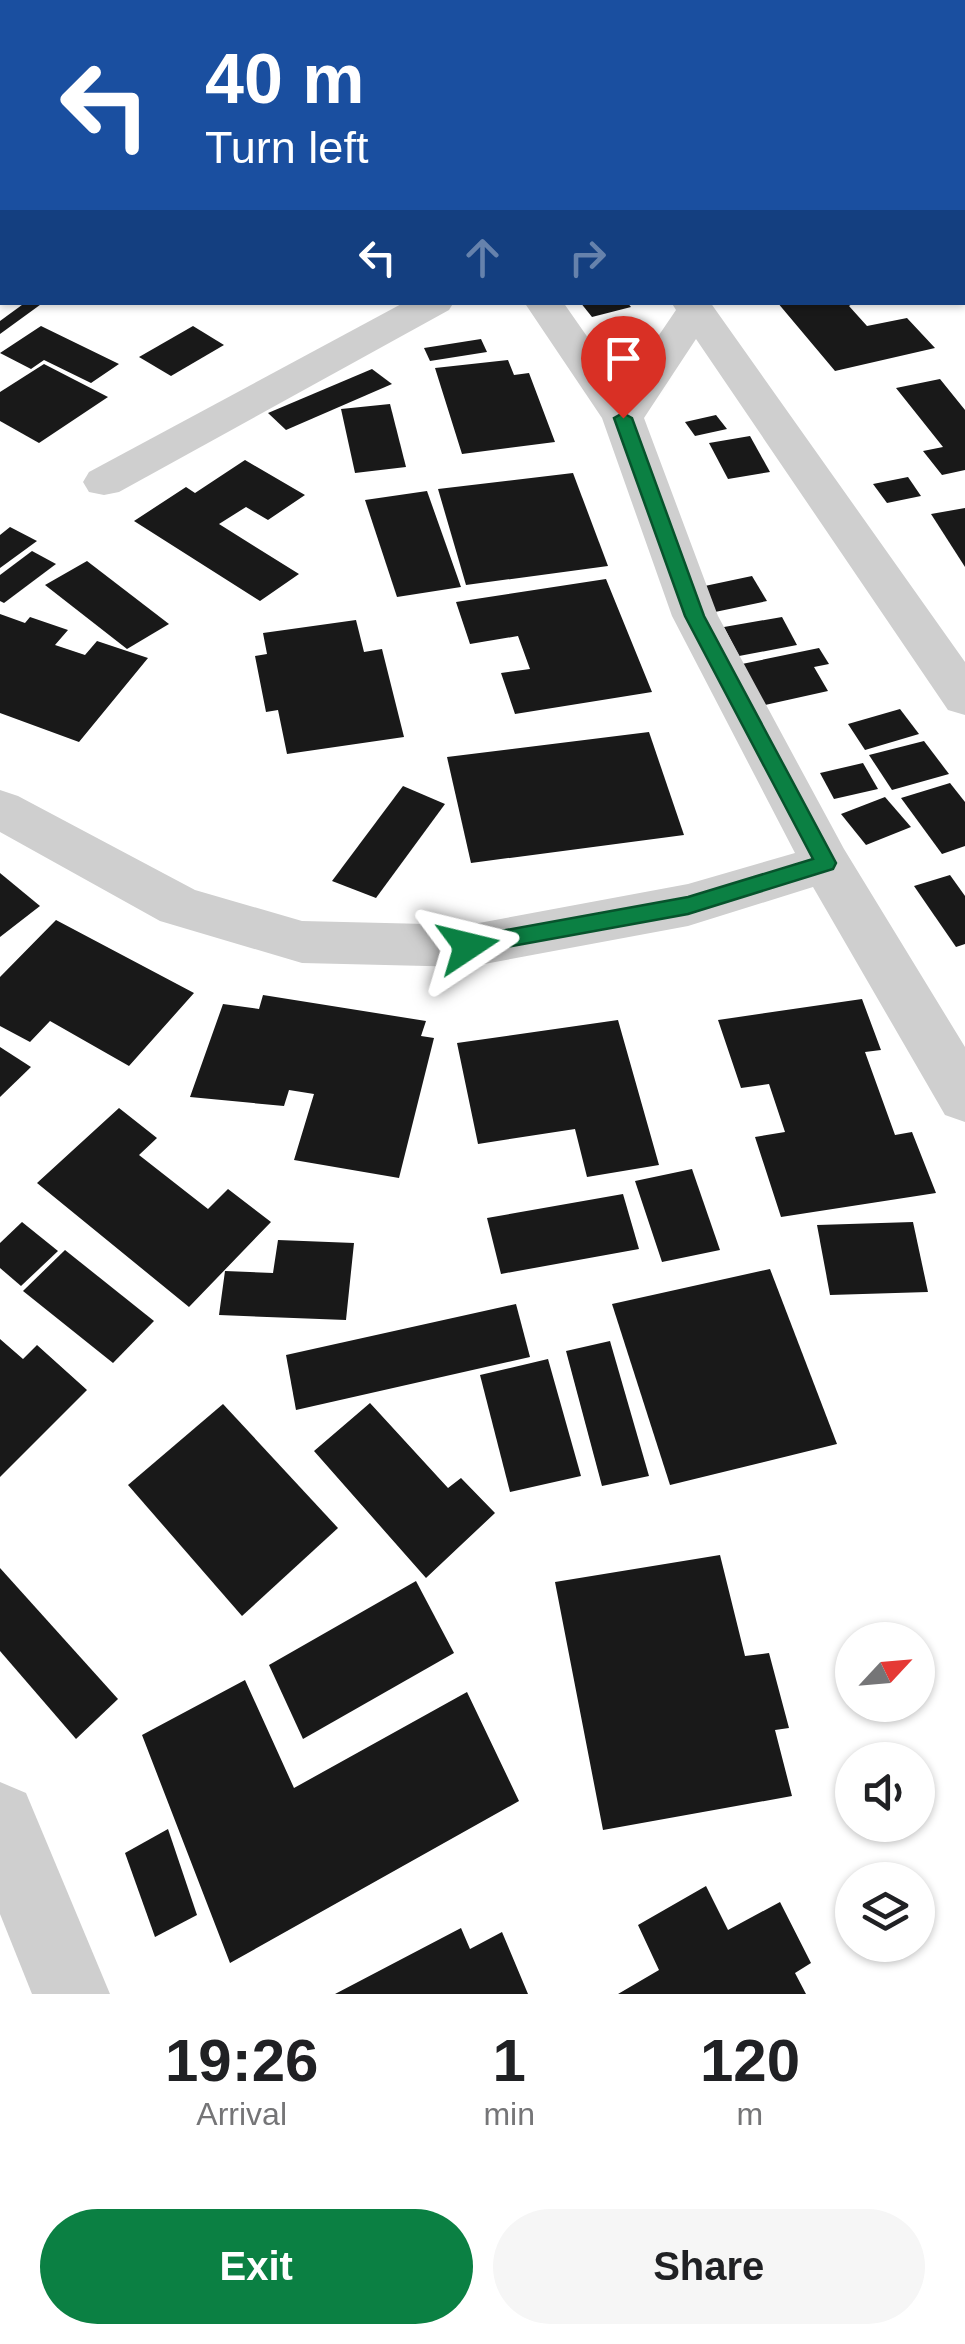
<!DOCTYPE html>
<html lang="en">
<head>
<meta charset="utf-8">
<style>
  body { margin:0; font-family:Helvetica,sans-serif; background:#f6f6f6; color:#202124; height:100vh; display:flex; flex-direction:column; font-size:38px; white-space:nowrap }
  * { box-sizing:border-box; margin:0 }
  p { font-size:32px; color:#757577 }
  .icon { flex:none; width:55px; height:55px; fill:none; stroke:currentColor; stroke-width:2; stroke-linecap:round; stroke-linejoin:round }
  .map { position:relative; height:1994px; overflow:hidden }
  .drawer { display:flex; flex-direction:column; background:#fff; flex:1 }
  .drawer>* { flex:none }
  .guide { position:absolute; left:0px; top:0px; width:965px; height:305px; box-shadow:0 2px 8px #0004; background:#1a4fa0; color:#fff; overflow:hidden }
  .needle { width:65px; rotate:64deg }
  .fabs { position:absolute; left:835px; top:1622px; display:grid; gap:20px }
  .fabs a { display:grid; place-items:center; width:100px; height:100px; border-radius:50%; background:#fff; box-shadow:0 2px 8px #0004; font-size:50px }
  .pin { position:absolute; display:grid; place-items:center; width:85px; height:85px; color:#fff; margin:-102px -42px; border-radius:50% 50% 50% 0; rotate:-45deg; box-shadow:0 0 10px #0007 }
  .pin .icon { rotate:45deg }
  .me { position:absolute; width:110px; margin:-55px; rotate:80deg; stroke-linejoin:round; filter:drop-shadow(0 0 8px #0008) }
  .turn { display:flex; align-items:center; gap:35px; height:210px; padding:0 40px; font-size:45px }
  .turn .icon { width:130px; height:130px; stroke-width:2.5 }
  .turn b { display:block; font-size:70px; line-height:85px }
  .lanes { display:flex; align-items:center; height:95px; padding:0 40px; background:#0003; justify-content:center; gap:50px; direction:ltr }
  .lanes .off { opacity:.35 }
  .eta { display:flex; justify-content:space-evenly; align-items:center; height:170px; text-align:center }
  .eta b { font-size:60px; font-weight:600; line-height:70px }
  .button { display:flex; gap:20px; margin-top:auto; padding:20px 40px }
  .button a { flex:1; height:115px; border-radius:60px; background:#0b8043; color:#fff; font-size:40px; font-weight:600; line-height:115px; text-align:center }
  .button a+a { background:#f6f6f6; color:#202124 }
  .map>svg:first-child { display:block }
</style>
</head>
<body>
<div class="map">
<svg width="965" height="1994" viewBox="0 0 965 1994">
  <rect width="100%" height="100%" fill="#fff"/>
  <g fill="#191919">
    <path d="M 26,302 L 44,302 L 0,334 L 0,321 Z"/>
    <path d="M 580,302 L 627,302 L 631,307 L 592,317 Z"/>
    <path d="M 777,302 L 855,302 L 849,306 L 867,326 L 907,318 L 935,348 L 835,371 Z"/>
    <path d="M 41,326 L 119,364 L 91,383 L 44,360 L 31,369 L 0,353 Z"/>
    <path d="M 193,326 L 224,345 L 171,376 L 139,357 Z"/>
    <path d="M 481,339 L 487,352 L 430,361 L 424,348 Z"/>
    <path d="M 508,360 L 514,375 L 529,373 L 555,442 L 462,454 L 435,368 Z"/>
    <path d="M 44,364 L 108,397 L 39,443 L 0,421 L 0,392 Z"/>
    <path d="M 372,369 L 392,384 L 286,430 L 268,413 Z"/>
    <path d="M 940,379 L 965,410 L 965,470 L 942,475 L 923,451 L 943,447 L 896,388 Z"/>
    <path d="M 390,404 L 406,467 L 355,473 L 341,409 Z"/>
    <path d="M 716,415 L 727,429 L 695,436 L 685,422 Z"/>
    <path d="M 750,436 L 770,472 L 728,479 L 709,443 Z"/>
    <path d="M 245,460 L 305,495 L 268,520 L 246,507 L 219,524 L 299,574 L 260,601 L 134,521 L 186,487 L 195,493 Z"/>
    <path d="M 573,473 L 608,566 L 466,585 L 438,489 Z"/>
    <path d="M 908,477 L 921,496 L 887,503 L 873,484 Z"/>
    <path d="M 427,491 L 461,587 L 397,597 L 365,500 Z"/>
    <path d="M 965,508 L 965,567 L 931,514 Z"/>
    <path d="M 10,527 L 37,541 L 0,568 L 0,535 Z"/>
    <path d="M 32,551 L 56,564 L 4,603 L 0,601 L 0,575 Z"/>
    <path d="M 87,561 L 169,624 L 127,649 L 45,585 Z"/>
    <path d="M 752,576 L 767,601 L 715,612 L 700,587 Z"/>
    <path d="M 606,579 L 652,692 L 515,714 L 501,673 L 530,669 L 518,636 L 470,644 L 456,602 Z"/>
    <path d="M 0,614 L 25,623 L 30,617 L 68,630 L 55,645 L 85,655 L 97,641 L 148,658 L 79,742 L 0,713 Z"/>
    <path d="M 782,617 L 797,645 L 739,656 L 724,627 Z"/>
    <path d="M 356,620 L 364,652 L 382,649 L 404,737 L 287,754 L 278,710 L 266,712 L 255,656 L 267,654 L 263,633 Z"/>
    <path d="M 819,648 L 829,664 L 814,667 L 828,691 L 765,705 L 742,664 Z"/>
    <path d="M 900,709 L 919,734 L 865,750 L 848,724 Z"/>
    <path d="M 649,732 L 684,835 L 471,863 L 447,757 Z"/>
    <path d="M 924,741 L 949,774 L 892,790 L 869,755 Z"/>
    <path d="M 863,763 L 878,789 L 834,799 L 820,773 Z"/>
    <path d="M 950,783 L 965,802 L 965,846 L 942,854 L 901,798 Z"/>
    <path d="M 403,786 L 445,804 L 376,898 L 332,881 Z"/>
    <path d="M 885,797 L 911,827 L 866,845 L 841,814 Z"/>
    <path d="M 0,873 L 40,906 L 0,937 Z"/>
    <path d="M 950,875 L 965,896 L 965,944 L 956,947 L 914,886 Z"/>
    <path d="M 56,920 L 194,993 L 129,1066 L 50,1021 L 30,1042 L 0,1026 L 0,977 Z"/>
    <path d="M 263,995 L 426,1021 L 421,1036 L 434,1038 L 399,1178 L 294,1160 L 314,1094 L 289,1090 L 284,1106 L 190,1097 L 223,1004 L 259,1009 Z"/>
    <path d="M 862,999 L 881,1050 L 865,1052 L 895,1135 L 912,1132 L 936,1193 L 781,1217 L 755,1137 L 785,1132 L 769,1084 L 741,1088 L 718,1020 Z"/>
    <path d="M 618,1020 L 659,1165 L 587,1177 L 575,1129 L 478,1144 L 457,1043 Z"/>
    <path d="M 0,1047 L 31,1067 L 0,1097 Z"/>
    <path d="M 119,1108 L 157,1138 L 139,1155 L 208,1209 L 228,1189 L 271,1222 L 189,1307 L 37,1183 Z"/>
    <path d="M 692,1169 L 720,1250 L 662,1262 L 635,1181 Z"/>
    <path d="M 623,1194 L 639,1249 L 501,1274 L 487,1218 Z"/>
    <path d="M 22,1222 L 58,1251 L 21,1286 L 0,1268 L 0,1243 Z"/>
    <path d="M 913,1222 L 928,1292 L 830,1295 L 817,1225 Z"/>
    <path d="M 278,1240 L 354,1243 L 346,1320 L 219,1315 L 225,1271 L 273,1273 Z"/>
    <path d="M 65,1250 L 154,1321 L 113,1363 L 23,1291 Z"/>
    <path d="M 770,1269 L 837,1444 L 670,1485 L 612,1304 Z"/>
    <path d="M 516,1304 L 530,1357 L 296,1410 L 286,1355 Z"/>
    <path d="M 0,1339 L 23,1359 L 37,1345 L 87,1390 L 0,1477 Z"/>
    <path d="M 610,1341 L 649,1476 L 602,1486 L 566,1351 Z"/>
    <path d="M 548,1359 L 581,1476 L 510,1492 L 480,1375 Z"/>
    <path d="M 370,1403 L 448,1488 L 461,1478 L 495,1513 L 426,1578 L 314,1451 Z"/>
    <path d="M 223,1404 L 338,1528 L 242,1616 L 128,1485 Z"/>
    <path d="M 720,1555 L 745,1656 L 769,1653 L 789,1728 L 775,1730 L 792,1796 L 603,1830 L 555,1582 Z"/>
    <path d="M 0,1568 L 118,1699 L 76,1739 L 0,1651 Z"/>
    <path d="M 416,1581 L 454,1653 L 303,1739 L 269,1665 Z"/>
    <path d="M 245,1680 L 294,1788 L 467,1692 L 519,1801 L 230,1963 L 142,1735 Z"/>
    <path d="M 168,1829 L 197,1915 L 155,1937 L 125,1853 Z"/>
    <path d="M 706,1886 L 728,1930 L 780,1902 L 811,1963 L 795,1973 L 806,1994 L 618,1994 L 659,1970 L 638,1925 Z"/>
    <path d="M 461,1928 L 470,1949 L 502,1932 L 528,1994 L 335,1994 Z"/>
  </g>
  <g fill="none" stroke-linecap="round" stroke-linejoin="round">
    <g fill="#cfcfcf" fill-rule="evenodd">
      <path d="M 23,0 L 55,0 L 55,2 L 24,2 Z"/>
      <path d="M 487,0 L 519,0 L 521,2 L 489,2 Z"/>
      <path d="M 877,0 L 910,0 L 912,2 L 879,2 Z"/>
      <path d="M 962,54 L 965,55 L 965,76 L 962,75 Z"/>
      <path d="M 405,302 L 454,302 L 449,310 L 119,492 L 104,495 L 89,492 L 83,482 L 89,472 Z"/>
      <path d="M 524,302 L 563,302 L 623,388 L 676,310 L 671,302 L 710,302 L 965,662 L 965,715 L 948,710 L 696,339 L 644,418 L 718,616 L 844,849 L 965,1047 L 965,1122 L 945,1115 L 813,887 L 688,926 L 468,967 L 302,963 L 160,921 L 0,832 L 0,790 L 18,796 L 195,890 L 302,921 L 468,925 L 688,884 L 795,853 L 672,616 L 602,418 Z"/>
      <path d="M 0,1782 L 26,1793 L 110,1994 L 32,1994 L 0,1914 Z"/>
    </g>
  </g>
  <path fill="#0b8043" stroke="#07532c" stroke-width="2.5" d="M 623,413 L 632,418 L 704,616 L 836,863 L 833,869 L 688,914 L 468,954 L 457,946 L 468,937 L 688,897 L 813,859 L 685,616 L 614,418 Z"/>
</svg>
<div class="fabs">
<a><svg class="needle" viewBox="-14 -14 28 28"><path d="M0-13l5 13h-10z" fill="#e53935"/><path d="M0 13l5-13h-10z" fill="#757577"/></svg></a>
<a><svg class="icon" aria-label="sound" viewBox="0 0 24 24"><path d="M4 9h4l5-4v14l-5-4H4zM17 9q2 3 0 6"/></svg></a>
<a><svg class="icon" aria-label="layers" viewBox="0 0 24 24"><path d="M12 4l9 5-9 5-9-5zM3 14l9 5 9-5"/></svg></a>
</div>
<div class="pin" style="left:623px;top:418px;background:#d93025"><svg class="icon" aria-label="arrive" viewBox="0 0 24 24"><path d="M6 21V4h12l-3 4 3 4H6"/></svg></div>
<svg class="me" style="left:468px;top:946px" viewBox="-20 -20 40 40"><path d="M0-17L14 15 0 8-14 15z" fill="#0b8043" stroke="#fff" stroke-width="4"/></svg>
<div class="guide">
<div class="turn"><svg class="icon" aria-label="left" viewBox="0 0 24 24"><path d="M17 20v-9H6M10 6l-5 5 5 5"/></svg><div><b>40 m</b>Turn left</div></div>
<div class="lanes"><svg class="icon" aria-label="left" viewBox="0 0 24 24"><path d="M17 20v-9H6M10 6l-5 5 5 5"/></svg><svg class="icon off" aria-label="ahead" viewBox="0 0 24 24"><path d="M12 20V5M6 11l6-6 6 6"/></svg><svg class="icon off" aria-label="right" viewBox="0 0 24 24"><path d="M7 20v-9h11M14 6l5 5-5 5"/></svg></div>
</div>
</div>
<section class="drawer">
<div class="eta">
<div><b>19:26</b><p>Arrival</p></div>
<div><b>1</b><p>min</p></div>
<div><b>120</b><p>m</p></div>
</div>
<div class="button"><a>Exit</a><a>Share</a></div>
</section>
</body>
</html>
